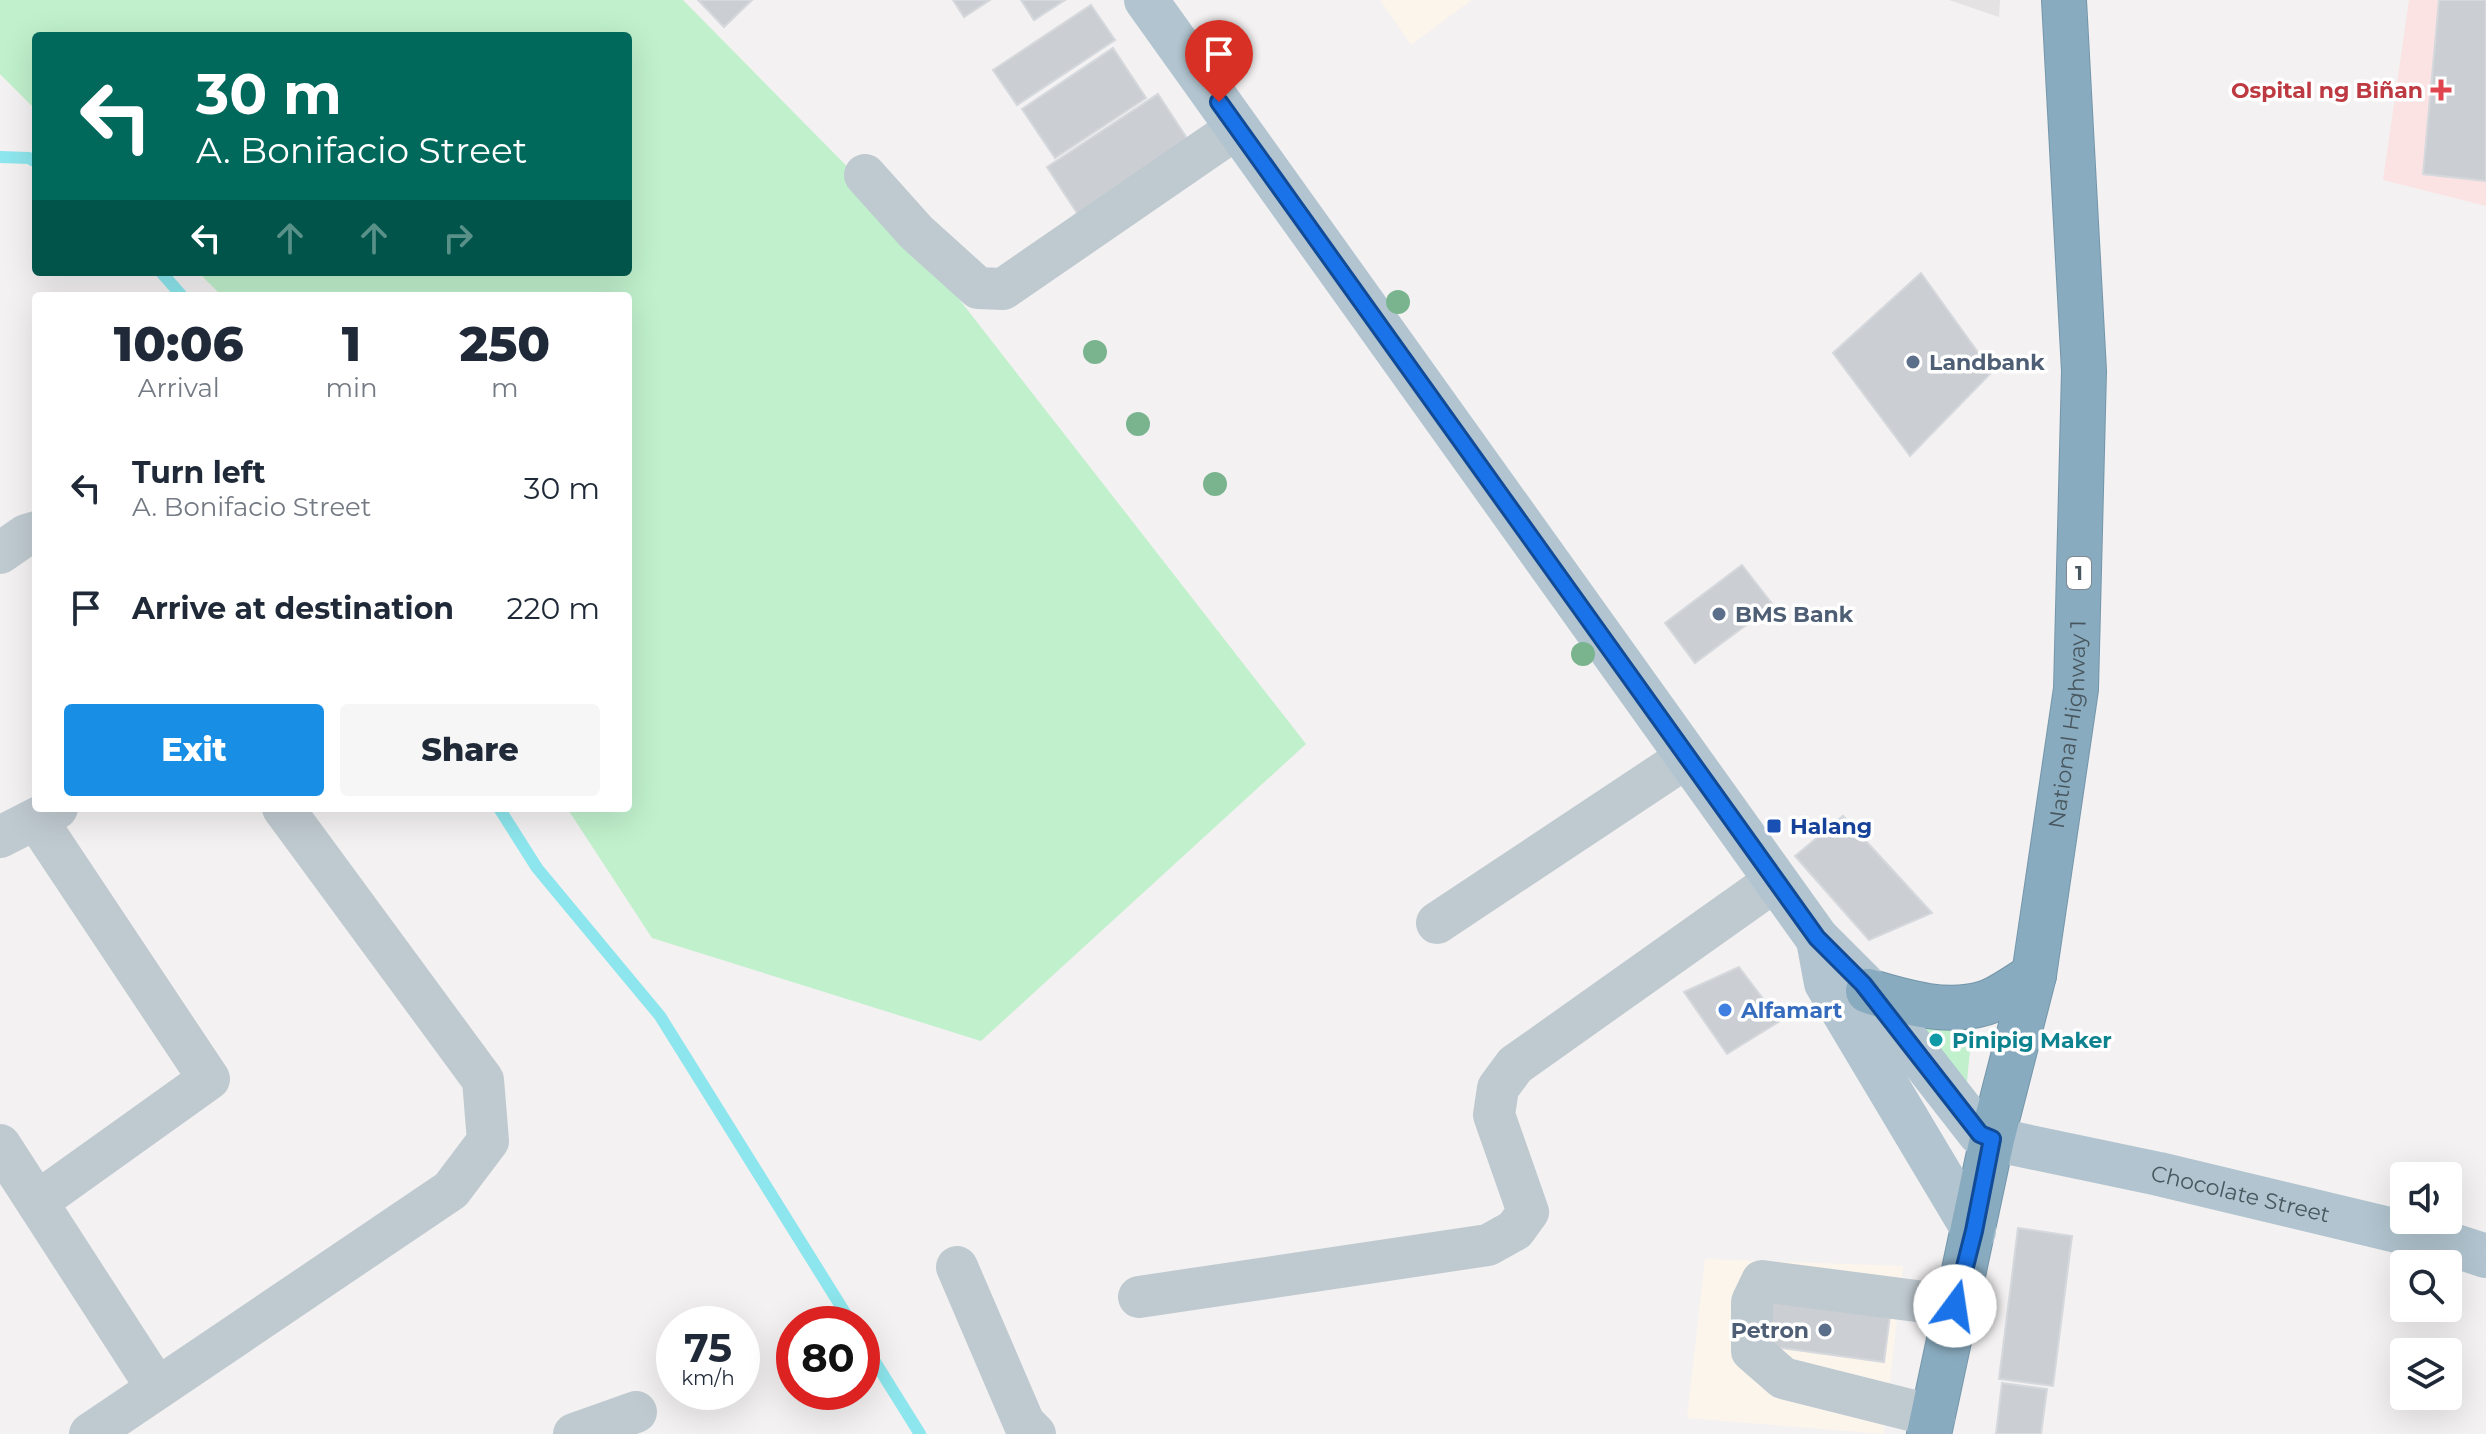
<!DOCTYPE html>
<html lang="en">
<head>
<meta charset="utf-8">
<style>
  body { margin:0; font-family:Montserrat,sans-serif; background:#f6f6f7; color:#1f2937; height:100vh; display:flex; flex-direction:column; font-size:30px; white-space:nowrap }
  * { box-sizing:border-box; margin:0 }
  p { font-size:26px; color:#747a83 }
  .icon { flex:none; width:44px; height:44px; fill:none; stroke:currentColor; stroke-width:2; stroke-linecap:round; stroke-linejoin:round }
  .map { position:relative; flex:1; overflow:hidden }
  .panel { position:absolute; left:32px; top:292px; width:600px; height:520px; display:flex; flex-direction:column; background:#fff; border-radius:8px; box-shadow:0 8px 32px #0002 }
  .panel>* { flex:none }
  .guide { position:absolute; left:32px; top:32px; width:600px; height:244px; border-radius:8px; box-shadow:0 8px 32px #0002; background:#00695c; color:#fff; overflow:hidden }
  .controls { position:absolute; left:2390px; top:1162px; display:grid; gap:16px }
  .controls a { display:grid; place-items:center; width:72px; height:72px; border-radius:8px; background:#fff; box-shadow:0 8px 32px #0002; font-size:40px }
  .speed { position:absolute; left:656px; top:1306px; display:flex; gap:16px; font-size:40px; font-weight:700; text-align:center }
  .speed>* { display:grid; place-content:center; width:104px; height:104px; border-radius:50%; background:#fff; box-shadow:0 8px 32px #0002; line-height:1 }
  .speed small { font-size:20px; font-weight:400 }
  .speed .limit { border:12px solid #d22; background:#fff; color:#111 }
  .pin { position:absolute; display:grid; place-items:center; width:68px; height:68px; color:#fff; margin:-82px -34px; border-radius:50% 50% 50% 0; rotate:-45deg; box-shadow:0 0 8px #0007 }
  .pin .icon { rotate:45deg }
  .me { position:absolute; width:88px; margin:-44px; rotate:14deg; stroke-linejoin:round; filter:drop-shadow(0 0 6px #0008) }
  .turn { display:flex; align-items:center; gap:28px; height:168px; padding:0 32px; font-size:36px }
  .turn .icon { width:104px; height:104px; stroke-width:2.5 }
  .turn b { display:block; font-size:56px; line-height:68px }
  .lanes { display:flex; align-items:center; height:76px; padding:0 32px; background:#0003; justify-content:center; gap:40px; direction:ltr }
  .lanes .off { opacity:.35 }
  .eta { display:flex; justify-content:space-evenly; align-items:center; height:136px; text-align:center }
  .eta b { font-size:48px; font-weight:800; line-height:56px }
  .cta { display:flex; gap:16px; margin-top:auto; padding:16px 32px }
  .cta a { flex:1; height:92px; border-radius:8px; background:#198ee5; color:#fff; font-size:32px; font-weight:800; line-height:92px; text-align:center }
  .cta a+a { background:#f6f6f7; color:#1f2937 }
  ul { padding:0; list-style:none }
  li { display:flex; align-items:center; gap:24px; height:120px; padding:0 32px }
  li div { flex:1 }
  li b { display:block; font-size:30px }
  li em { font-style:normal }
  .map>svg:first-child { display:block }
</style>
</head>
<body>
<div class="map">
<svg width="2486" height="1434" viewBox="0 0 2486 1434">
  <rect width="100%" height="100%" fill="#f3f1f1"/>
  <g fill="#fcf5ec">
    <path d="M 1380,0 L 1472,0 L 1411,45 Z"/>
    <path d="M 1705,1259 L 1903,1266 L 1884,1434 L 1687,1418 Z"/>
  </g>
  <path fill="#e4e2e3" d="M 1949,0 L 2000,0 L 1999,17 Z"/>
  <path fill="#fbe3e4" d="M 2409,0 L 2486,0 L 2486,206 L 2383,180 Z"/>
  <g fill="#c0f0cc">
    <path d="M 0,0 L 683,0 L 888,208 L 1306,744 L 981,1041 L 652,938 L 567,808 L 628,808 L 628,296 L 222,296 L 198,272 L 628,272 L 628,36 L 36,36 L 36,110 L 0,74 Z"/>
    <path d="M 1974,1010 L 1965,1101 L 1914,1033 Z"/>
  </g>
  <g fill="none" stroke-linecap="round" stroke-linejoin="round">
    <g stroke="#8de6ed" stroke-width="12">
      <path d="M 0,157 L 29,158 L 36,162"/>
      <path d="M 161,272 L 182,296"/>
      <path d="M 499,808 L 537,868 L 660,1016 L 852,1324"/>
      <path d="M 862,1341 L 920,1434"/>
    </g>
  </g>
  <g fill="#cbcfd3" stroke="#d5d8dc" stroke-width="2">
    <path d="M 698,0 L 752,0 L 724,27 Z"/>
    <path d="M 953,0 L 990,0 L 964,17 Z"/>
    <path d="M 1021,0 L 1065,0 L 1034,20 Z"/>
    <path d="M 2439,0 L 2486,0 L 2486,181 L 2423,174 Z"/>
    <path d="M 1091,5 L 1115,40 L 1017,105 L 993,70 Z"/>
    <path d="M 1113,48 L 1146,98 L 1055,158 L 1022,109 Z"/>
    <path d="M 1158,94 L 1194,149 L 1083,222 L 1047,167 Z"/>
    <path d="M 1921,273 L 1992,372 L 1910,456 L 1833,353 Z"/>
    <path d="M 1742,565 L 1773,605 L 1695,663 L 1665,623 Z"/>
    <path d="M 1843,816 L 1932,913 L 1869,940 L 1795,856 Z"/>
    <path d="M 1739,967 L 1780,1021 L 1727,1054 L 1684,992 Z"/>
    <path d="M 2018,1228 L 2072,1236 L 2053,1386 L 1999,1379 Z"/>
    <path d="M 1765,1298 L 1890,1315 L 1884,1362 L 1759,1345 Z"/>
    <path d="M 2002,1383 L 2047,1389 L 2041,1434 L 1996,1434 Z"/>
  </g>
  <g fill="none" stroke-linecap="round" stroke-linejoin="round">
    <g stroke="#7496ab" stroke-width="46">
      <g id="highway">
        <path d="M 1868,991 C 1905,1002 1946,1015 1985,1003 C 2001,998 2019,984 2034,975"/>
        <path id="s2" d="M 1929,1434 L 1992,1139 L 2034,975 L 2076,689 L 2084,371 L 2064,0"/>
      </g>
    </g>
    <g stroke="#bfcad0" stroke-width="42">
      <path d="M 865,175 L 916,232 L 978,288 L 1003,289 L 1237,128"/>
      <path d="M 0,553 L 26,535 L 36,532"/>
      <path d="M 36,819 L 209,1079 L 37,1202"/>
      <path d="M 0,837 L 57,808"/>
      <path d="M 1437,923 L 1687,757"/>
      <path d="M 0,1145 L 157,1388"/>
      <path d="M 957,1267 L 1024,1423 L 1035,1434"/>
      <path d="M 1139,1297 L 1488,1245 L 1515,1230 L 1528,1212 L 1494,1115 L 1498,1088 L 1515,1065 L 1776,880"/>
      <path d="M 1934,1416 L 1783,1378 L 1752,1351 L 1752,1302 L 1762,1281 L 1955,1306"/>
      <path d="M 90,1434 L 451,1190 L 488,1141 L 483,1080 L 283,808"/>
      <path d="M 574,1434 L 636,1412"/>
    </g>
    <g stroke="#b1c4cf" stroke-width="44">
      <path id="s1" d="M 1146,0 L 1817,938 L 1863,984 L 1980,1134 L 1992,1139 L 2159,1174 L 2443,1242 L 2486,1256"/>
      <path d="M 1818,940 L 1826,983 L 1974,1231"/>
    </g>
    <use href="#highway" stroke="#89abbf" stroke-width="44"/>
  </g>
  <g fill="#7ab48f">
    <circle cx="1398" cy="302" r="12"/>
    <circle cx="1095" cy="352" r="12"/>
    <circle cx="1138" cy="424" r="12"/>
    <circle cx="1215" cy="484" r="12"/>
    <circle cx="1583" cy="654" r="12"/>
  </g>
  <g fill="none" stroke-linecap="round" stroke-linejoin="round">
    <g stroke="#114b97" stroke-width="20">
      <path id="route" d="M 1219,102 L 1817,938 L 1863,984 L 1980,1134 L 1992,1139 L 1974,1231 L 1955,1306"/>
    </g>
    <use href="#route" stroke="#1a73e8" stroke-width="14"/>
  </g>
  <path fill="#e0444e" stroke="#fff" stroke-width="3" d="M2437 78h8v8h8v8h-8v8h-8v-8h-8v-8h8z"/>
  <g fill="#5c6f8a" stroke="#fff" stroke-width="3">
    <circle cx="1913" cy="362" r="8"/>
    <circle cx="1719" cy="614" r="8"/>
    <circle cx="1825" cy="1330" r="8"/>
  </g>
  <rect fill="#1a4fb4" stroke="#fff" stroke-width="3" x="1766" y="818" width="16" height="16" rx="4"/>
  <circle fill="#3f7fe0" stroke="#fff" stroke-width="3" cx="1725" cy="1010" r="8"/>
  <circle fill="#0f9aa8" stroke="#fff" stroke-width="3" cx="1936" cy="1040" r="8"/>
  <g text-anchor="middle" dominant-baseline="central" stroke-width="7" stroke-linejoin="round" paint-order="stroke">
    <rect fill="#fff" stroke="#7f898f" stroke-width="2" x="2067" y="557" width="24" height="32" rx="6"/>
    <g font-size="20" font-weight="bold" fill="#48575f">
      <text x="2079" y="573">1</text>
    </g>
    <g font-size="22" font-weight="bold" fill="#be3a42" stroke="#fff" text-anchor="end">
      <text x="2423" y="90">Ospital ng Biñan</text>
    </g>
    <g font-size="22" font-weight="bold" fill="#4e5e75" stroke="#fff" text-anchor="start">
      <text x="1929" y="362">Landbank</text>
      <text x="1735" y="614">BMS Bank</text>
      <text x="1809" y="1330" text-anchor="end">Petron</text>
    </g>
    <g font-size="22" fill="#48575f" stroke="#fff">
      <text stroke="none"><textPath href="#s2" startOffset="724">National Highway 1</textPath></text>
      <text stroke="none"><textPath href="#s1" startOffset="1676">Chocolate Street</textPath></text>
    </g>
    <g font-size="22" font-weight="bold" fill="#164399" stroke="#fff" text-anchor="start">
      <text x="1790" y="826">Halang</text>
    </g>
    <g font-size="22" font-weight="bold" fill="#366cbe" stroke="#fff" text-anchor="start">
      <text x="1741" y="1010">Alfamart</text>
    </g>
    <g font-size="22" font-weight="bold" fill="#0d838f" stroke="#fff" text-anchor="start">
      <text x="1952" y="1040">Pinipig Maker</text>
    </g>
  </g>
</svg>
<div class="controls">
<a><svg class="icon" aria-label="sound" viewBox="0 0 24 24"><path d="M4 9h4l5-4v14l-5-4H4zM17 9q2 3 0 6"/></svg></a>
<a><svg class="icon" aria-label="search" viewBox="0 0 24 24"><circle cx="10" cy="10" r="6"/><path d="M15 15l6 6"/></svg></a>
<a><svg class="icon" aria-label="layers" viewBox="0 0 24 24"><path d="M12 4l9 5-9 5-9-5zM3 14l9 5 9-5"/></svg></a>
</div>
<div class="speed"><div>75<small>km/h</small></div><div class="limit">80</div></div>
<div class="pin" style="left:1219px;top:102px;background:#d93025"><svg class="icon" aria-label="arrive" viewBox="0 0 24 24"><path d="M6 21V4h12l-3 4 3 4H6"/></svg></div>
<svg class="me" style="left:1955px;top:1306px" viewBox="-20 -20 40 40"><circle r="19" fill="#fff"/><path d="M0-13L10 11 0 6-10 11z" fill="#1a73e8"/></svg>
<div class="guide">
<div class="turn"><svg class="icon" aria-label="left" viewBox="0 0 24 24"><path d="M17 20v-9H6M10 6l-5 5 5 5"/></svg><div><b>30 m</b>A. Bonifacio Street</div></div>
<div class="lanes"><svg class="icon" aria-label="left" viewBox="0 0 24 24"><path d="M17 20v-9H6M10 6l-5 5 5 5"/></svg><svg class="icon off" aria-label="ahead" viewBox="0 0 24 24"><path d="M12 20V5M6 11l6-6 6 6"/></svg><svg class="icon off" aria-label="ahead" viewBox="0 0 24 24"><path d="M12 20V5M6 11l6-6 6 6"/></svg><svg class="icon off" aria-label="right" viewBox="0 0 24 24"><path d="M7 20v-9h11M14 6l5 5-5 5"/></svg></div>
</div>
<section class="panel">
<div class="eta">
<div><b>10:06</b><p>Arrival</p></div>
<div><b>1</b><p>min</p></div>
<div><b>250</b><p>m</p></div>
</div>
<ul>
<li><svg class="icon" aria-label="left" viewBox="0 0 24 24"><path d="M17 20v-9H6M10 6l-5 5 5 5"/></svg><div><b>Turn left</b><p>A. Bonifacio Street</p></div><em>30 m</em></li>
<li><svg class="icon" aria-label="arrive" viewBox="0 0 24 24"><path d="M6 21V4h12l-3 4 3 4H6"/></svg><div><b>Arrive at destination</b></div><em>220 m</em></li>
</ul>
<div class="cta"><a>Exit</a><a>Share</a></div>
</section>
</div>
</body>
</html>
